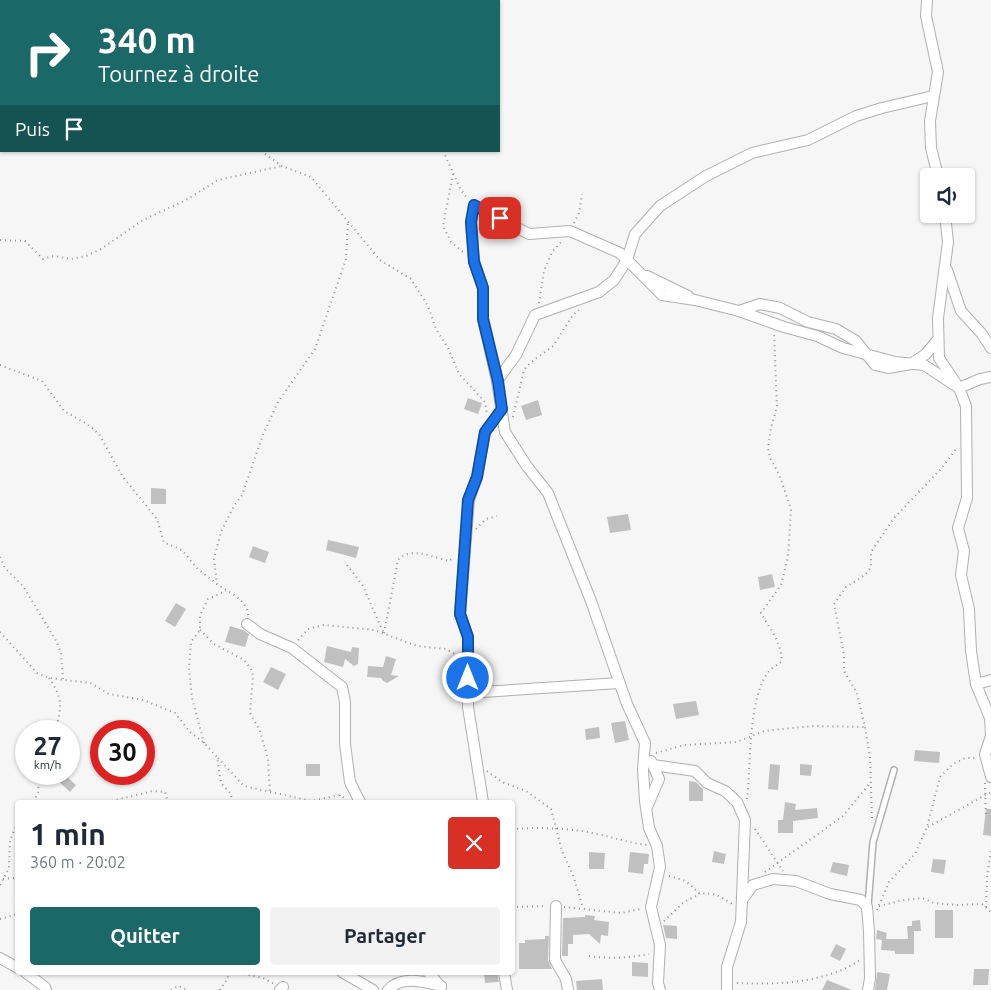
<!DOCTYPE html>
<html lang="fr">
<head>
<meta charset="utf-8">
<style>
  body { margin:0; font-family:Ubuntu,sans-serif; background:#f2f2f3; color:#1f2937; height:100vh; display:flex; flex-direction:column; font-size:19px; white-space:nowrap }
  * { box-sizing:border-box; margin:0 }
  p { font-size:16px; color:#747a83 }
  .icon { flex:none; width:28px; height:28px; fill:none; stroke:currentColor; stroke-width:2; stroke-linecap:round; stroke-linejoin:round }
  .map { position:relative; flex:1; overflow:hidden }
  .details { position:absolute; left:15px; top:800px; width:500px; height:175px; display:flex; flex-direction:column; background:#fff; border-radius:5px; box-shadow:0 1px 4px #0004 }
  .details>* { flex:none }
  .hud { position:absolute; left:0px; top:0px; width:500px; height:152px; box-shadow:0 1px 4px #0004; background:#1a6867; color:#fff; overflow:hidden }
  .buttons { position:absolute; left:920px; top:168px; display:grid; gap:10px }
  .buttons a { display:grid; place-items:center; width:55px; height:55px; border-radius:5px; background:#fff; box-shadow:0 1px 4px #0004; font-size:25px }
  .speed { position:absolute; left:15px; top:720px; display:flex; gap:10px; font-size:25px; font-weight:700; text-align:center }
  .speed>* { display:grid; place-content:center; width:65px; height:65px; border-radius:50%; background:#fff; box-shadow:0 1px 4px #0004; line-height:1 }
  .speed small { font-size:12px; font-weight:400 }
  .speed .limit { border:8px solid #d22; background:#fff; color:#111 }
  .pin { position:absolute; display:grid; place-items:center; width:42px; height:42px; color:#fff; margin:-21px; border-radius:10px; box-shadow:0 2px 8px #0006 }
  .me { position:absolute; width:55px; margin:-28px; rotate:0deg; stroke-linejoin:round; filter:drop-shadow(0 0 4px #0008) }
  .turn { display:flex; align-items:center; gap:18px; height:105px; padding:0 15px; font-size:22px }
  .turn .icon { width:65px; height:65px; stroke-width:2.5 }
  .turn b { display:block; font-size:35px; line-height:42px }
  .then { display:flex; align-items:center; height:48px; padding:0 15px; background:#0003; gap:10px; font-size:19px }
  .round { display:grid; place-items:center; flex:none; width:52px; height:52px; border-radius:5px; background:#f2f2f3 }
  .summary { display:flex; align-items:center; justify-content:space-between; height:85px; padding:0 15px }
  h1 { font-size:30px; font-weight:700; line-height:38px }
  .button { display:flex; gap:10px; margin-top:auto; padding:10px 15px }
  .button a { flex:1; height:58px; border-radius:5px; background:#1a6867; color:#fff; font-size:20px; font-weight:700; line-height:58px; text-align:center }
  .button a+a { background:#f2f2f3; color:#1f2937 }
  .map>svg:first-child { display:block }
</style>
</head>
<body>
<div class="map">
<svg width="991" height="990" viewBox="0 0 991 990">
  <rect width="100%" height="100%" fill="#f6f6f7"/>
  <g fill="#c1c0c1">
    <path d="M 468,398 L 482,403 L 478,414 L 464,409 Z"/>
    <path d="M 538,400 L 542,415 L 526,420 L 521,406 Z"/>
    <path d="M 151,488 L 166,489 L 166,504 L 151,504 Z"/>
    <path d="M 628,514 L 631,530 L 610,533 L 607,517 Z"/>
    <path d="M 328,540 L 359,547 L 356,558 L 326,550 Z"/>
    <path d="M 253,546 L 269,552 L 265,563 L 249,557 Z"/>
    <path d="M 772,574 L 775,587 L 760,590 L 758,577 Z"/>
    <path d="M 176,603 L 186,609 L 175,627 L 165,621 Z"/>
    <path d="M 230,626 L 243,630 L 249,634 L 245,647 L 225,642 Z"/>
    <path d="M 327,646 L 351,652 L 352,647 L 359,648 L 358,664 L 354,666 L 345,659 L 343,667 L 324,662 Z"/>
    <path d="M 386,656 L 396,659 L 391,675 L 399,676 L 387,683 L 383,681 L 381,678 L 367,677 L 368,666 L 383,667 Z"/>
    <path d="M 271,667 L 286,674 L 278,690 L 263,682 Z"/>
    <path d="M 696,701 L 699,715 L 676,719 L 673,704 Z"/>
    <path d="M 625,721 L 629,740 L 615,743 L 611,723 Z"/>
    <path d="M 599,727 L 600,738 L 586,740 L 585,729 Z"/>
    <path d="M 915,750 L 940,752 L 939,763 L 914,761 Z"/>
    <rect x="306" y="764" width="14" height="12"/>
    <path d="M 770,764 L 780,765 L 778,790 L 768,789 Z"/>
    <path d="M 800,764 L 812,765 L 811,776 L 800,775 Z"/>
    <path d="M 64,774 L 76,785 L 70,792 L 58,781 Z"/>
    <path d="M 689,781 L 696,782 L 703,789 L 703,801 L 689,801 Z"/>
    <path d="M 785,802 L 796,804 L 795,810 L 817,808 L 818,818 L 793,821 L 793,833 L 778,833 L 778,820 L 783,820 Z"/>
    <path d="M 986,809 L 991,809 L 991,836 L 983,835 Z"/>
    <path d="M 714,851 L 726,854 L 724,864 L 712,862 Z"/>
    <path d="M 589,852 L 605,853 L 604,869 L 589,869 Z"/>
    <path d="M 630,852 L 649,854 L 648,864 L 644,864 L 643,874 L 628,872 Z"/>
    <path d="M 933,859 L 946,860 L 944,874 L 931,872 Z"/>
    <path d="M 833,862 L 849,865 L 847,876 L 830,872 Z"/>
    <rect x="935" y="910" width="18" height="28"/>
    <path d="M 585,915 L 595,916 L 594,920 L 609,922 L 608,936 L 601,935 L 600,944 L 589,934 L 573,935 L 573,944 L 568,944 L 568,956 L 562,956 L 563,918 L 585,917 Z"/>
    <path d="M 920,920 L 921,931 L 914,931 L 914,954 L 895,954 L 895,951 L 881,950 L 882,940 L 876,939 L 877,930 L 887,933 L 886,939 L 908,939 L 907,926 L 912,926 L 912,921 Z"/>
    <path d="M 663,925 L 677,926 L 677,939 L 666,938 Z"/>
    <path d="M 545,936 L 549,936 L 548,960 L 552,969 L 519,969 L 519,943 L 525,943 L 525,940 L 545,939 Z"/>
    <path d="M 836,944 L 846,949 L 840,961 L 830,956 Z"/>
    <path d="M 632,962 L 648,963 L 648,977 L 632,976 Z"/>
    <path d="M 974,969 L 989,969 L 988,985 L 973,985 Z"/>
    <path d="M 484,972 L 497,972 L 499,982 L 485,983 Z"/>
    <path d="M 877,972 L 890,974 L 887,990 L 875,990 Z"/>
    <path d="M 602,979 L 603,990 L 577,990 L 576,981 Z"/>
    <path d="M 827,980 L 852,990 L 822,990 Z"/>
  </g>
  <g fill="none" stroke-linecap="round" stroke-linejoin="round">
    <g stroke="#b0b0b1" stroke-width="8">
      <path id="service" d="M 868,906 L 873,842 L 894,770"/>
    </g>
    <g stroke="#b0b0b1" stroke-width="12">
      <g id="minor">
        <path d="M 927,0 L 926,16 L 938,72 L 930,121 L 931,148 L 938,176"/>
        <path d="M 945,214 L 948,242 L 938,318 L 939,358 L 959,388 L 966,406 L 967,498 L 958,528 L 964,551 L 961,575 L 969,609 L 971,651 L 976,684 L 990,718 L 991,735"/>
        <path d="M 947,270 L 961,311 L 982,334 L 991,348"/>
        <path d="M 647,276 L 688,296"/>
        <path d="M 739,311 L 760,304 L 780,308 L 808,322 L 836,329 L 856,341 L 875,365 L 888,368 L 911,364 L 926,354 L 938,339"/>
        <path d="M 497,381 L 516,355 L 535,315 L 599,292 L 614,280 L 627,260 L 635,234 L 660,206 L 706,176 L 752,153 L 808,140 L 856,116 L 882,108 L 933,96"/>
        <path d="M 247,624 L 260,634 L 292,648 L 342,687 L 345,702 L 345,744 L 350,782 L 360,802"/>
        <path d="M 976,684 L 991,680"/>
        <path d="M 468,693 L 619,683"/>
        <path d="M 991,736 L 985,754 L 991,777"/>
        <path d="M 653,765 L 695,771 L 707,783 L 725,791 L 737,802 L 745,820 L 741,922 L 727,967 L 727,990"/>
        <path d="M 483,802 L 468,707 L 468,637 L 460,614 L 469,500 L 477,477 L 485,432 L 502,409"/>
        <path d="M 647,807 L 659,779 L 651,761"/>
        <path d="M 742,900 L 753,885 L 773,879 L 796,881 L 830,894 L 861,900 L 867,907 L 869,931 L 870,978 L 868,990"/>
        <path d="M 556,906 L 555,960 L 566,979 L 568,990"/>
        <path d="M 0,958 L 18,968"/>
        <path d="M 25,972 L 45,987 L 46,990"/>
        <path d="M 342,972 L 373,990"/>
        <path d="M 428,972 L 441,987"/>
        <path d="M 504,972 L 507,990"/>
        <path d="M 280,990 L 283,987"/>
        <path d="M 388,990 C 402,975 424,982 441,986"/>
        <path d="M 660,990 L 658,983 L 660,945 L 651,907 L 660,867 L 657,846 L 649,828 L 645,801 L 643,770 L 645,743 L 627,704 L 591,601 L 548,493 L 526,465 L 505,432 L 497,381 L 483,319 L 483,288 L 474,261 L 471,222 L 474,205 L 529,234 L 570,231 L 620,253 L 662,295 L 695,300 L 739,311 L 784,327 L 817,336 L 843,348 L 895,362 L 924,365 L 959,388 L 980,379 L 991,377"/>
      </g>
    </g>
    <g stroke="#929292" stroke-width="2" stroke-dasharray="1 4" stroke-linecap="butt">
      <path d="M 4,0 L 11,0"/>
      <path d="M 65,0 L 68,1"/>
      <path d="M 380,0 L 380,1"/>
      <path d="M 390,0 L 391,1"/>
      <path d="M 406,0 L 406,1"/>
      <path d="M 261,151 L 282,166 L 311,177 L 380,260 L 411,279 L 428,306 L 436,329 L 448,348 L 459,374 L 485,402 L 487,414"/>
      <path d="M 443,151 L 461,190 L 467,198"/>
      <path d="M 453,174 L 443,226 L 451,242 L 463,252"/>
      <path d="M 574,223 L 579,213 L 582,194"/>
      <path d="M 0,240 L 25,241 L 43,259 L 54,256 L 71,259 L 86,256 L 101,249 L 143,220 L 186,200 L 218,180 L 282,166"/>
      <path d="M 539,303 L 544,271 L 552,252 L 562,241"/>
      <path d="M 0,365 L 42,381 L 64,411 L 87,424 L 99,434 L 123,477 L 157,519 L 164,543 C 187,550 183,553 198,569 C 204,574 211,579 217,584"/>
      <path d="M 513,417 L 524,370 L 530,363 L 553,346 L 573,315 L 579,310"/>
      <path d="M 476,529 L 486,519 L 497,516"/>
      <path d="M 0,557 L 5,568 L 23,586 L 55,639 L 61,652 L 63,679"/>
      <path d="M 347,565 L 363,586 L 384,634"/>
      <path d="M 248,615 C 248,600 228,592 217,584 L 214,559 L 221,532 L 234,506 L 242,495 L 263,435 L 278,402 L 315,349 L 346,259 L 348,221"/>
      <path d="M 200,630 L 214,644 L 244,660 L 251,669 L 253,676 L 250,713 L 260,731 L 268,759 L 270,793"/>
      <path d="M 0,632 L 37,673 L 49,678 L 90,683 L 109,694 L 143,700 L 175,713 L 190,732 L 204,743 L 217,757 L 221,783 L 231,794 L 232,802"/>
      <path d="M 384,633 L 398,560 C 410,546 433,557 449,561 L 454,557"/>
      <path d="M 298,640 L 308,629 L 324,625 L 374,630 L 417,646 L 446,649 L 458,656"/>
      <path d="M 49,678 C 63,698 62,708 55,731"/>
      <path d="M 204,743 L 192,698 L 189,669 L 191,642 L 200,630 L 200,615 L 208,599 L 226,591"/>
      <path d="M 656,753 L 684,745 L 737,742 L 764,731 L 812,726 L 865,727"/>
      <path d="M 218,758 L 244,786 L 311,801 L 340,795 L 347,800"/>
      <path d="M 487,771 L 502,782 L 526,791 L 551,809 L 562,851 L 574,878 L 583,908"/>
      <path d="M 985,783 L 986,816"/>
      <path d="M 340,795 L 340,802"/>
      <path d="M 747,799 C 751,766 748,701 767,674 C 770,669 777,665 781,662 C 784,646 768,626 761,613 L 781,585 L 788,557 L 789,543 L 791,509 L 779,474 L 770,458 L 768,448 L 771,427 L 777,407 L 774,334"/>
      <path d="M 34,802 L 38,792 L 39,774"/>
      <path d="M 107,802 L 153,791 L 165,792 L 168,802"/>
      <path d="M 872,818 L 870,757 L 865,727 L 857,693 L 844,671 L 844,655 L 834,604 L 846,587 L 865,575 L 871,567 L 871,552 L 894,518 L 941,469 L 956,449"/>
      <path d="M 928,827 L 991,792"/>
      <path d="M 512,829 C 541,827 570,828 598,834 C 615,838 630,843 647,845"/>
      <path d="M 755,829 L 783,871"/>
      <path d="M 765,872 L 843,816 L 871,782"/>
      <path d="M 669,876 L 686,881 L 700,894 C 713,892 721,896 732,904"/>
      <path d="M 3,879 L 15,878 L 18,880"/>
      <path d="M 0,885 L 9,868 L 10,840 L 18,822"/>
      <path d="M 879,906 L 904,900 L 922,898 L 934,903 L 957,905 L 982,904 L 991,912"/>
      <path d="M 512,907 L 547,906"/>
      <path d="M 564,907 L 621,913 L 641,909"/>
      <path d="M 986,907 L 987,878 L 991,850"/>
      <path d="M 877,910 L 889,882 L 915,854 L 927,827 L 940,777 L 953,764 L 965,758 L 976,758"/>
      <path d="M 0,919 L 18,914"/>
      <path d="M 664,921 L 684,902 L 700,894"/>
      <path d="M 589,956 C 610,959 628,958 649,954"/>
      <path d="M 234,972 L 263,978 L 274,984"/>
      <path d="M 737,983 C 778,985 826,983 860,960"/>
      <path d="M 171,990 L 178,986 L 188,990"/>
      <path d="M 220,990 L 228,978 L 227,972"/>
    </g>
    <use href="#service" stroke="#fff" stroke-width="5"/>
    <use href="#minor" stroke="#fff" stroke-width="10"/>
  </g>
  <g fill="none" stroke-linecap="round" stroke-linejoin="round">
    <g stroke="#114b97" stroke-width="12">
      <path id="route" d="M 468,678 L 468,637 L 460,614 L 468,500 L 477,477 L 485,432 L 502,409 L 498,381 L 483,319 L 483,288 L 474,262 L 471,222 L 474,205 L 500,218"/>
    </g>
    <use href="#route" stroke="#1a73e8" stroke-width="9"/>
  </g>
</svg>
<div class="buttons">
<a><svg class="icon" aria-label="sound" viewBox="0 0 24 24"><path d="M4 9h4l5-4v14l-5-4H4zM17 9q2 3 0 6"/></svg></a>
</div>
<div class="speed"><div>27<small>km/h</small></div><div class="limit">30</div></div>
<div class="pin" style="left:500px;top:218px;background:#d93025"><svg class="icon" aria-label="arrive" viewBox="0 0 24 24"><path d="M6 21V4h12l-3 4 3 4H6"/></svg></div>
<svg class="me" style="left:468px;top:678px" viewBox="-20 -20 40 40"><circle r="17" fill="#1a73e8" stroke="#fff" stroke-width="3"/><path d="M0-11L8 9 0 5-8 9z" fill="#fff"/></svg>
<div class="hud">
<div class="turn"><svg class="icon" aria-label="right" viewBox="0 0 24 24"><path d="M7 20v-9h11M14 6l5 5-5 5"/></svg><div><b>340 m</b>Tournez à droite</div></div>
<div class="then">Puis<svg class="icon" aria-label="arrive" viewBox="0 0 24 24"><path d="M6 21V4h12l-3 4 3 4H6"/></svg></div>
</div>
<section class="details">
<div class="summary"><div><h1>1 min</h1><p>360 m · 20:02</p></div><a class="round" style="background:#d93025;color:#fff"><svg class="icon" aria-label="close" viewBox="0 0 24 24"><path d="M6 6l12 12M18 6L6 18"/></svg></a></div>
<div class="button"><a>Quitter</a><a>Partager</a></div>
</section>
</div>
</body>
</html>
